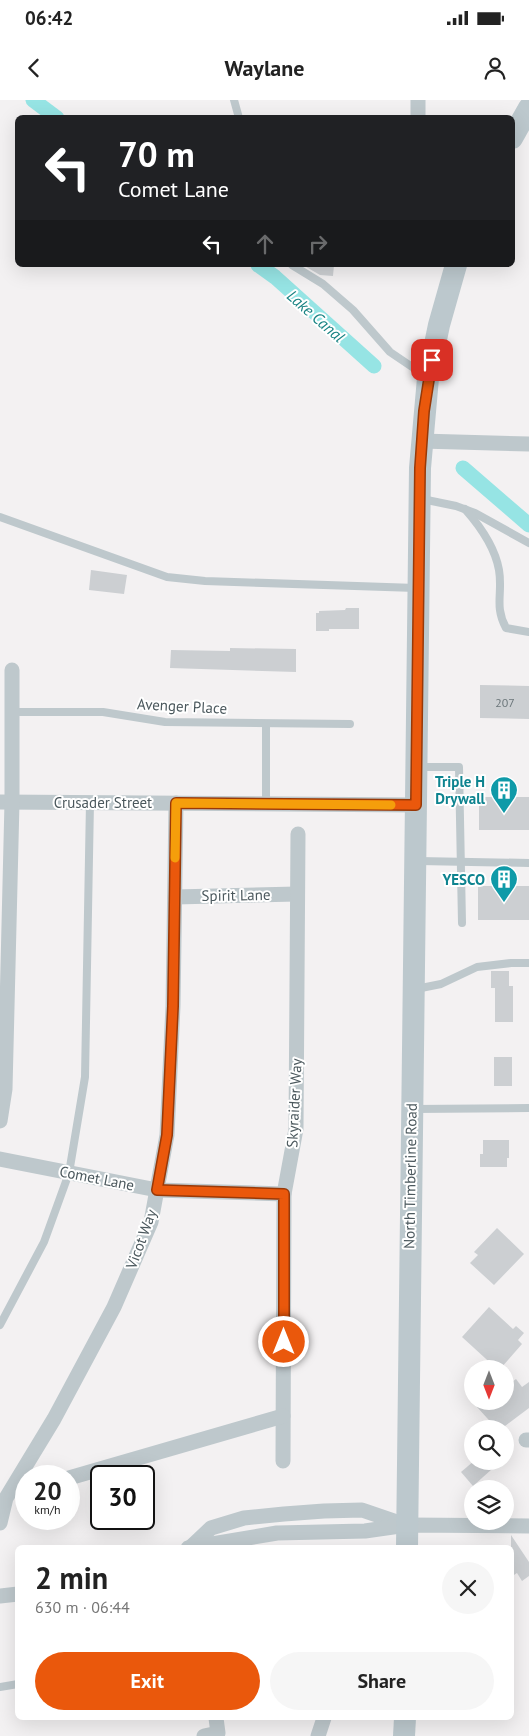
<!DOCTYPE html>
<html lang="en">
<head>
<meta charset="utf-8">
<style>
  body { margin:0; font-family:"PT Sans",sans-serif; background:#f6f6f6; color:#222; height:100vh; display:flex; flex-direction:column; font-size:19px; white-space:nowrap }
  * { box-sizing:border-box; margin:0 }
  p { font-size:16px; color:#767676 }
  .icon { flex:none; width:28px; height:28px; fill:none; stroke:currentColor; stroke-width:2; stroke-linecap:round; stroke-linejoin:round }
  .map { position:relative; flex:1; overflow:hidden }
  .side { position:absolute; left:15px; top:1445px; width:499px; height:175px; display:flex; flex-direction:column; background:#fff; border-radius:8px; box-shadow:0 5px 20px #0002 }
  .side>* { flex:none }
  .hud { position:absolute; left:15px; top:15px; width:500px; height:152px; border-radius:8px; box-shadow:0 5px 20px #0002; background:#202124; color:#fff; overflow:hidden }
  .needle { width:32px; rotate:180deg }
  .buttons { position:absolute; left:464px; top:1260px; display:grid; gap:10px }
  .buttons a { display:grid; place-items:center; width:50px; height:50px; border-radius:50%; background:#fff; box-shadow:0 5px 20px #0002; font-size:25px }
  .speed { position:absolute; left:15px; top:1365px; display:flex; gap:10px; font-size:25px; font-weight:700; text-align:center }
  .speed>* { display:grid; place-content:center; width:65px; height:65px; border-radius:50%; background:#fff; box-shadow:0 5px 20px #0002; line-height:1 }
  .speed small { font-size:12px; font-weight:400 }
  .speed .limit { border:2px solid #111; border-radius:8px; background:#fff; color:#111 }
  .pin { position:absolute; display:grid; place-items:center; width:42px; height:42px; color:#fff; margin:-21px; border-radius:10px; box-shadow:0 2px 8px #0006 }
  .me { position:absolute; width:55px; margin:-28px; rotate:0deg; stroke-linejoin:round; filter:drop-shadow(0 0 4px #0008) }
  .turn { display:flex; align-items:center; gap:18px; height:105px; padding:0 20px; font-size:22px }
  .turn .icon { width:65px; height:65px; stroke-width:2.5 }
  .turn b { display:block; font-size:35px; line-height:42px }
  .lanes { display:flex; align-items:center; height:48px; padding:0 20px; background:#0003; justify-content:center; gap:25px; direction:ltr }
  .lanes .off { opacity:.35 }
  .round { display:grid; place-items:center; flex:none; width:52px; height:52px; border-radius:26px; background:#f6f6f6 }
  .overview { display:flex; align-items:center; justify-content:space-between; height:85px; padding:0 20px }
  h1 { font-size:30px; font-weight:600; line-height:38px }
  .cta { display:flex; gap:10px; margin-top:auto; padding:10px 20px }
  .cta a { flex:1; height:58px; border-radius:30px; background:#ea580c; color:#fff; font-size:20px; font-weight:600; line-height:58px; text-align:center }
  .cta a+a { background:#f6f6f6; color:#222 }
  .status { display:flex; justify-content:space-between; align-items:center; height:35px; padding:0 25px; background:#fff; direction:ltr }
  .status svg { height:14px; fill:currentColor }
  header { display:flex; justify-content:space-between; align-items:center; height:65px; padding:0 20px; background:#fff; font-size:22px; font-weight:600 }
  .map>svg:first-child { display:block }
</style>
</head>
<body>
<div class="status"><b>06:42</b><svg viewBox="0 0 49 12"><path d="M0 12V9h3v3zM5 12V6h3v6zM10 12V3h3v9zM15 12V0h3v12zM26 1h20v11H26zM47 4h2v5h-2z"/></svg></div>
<header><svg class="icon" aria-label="back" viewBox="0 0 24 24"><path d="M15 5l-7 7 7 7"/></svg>Waylane<svg class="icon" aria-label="person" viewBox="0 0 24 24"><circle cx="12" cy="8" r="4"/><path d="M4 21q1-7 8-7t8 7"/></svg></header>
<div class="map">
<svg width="529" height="1636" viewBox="0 0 529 1636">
  <rect width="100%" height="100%" fill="#f3f1f2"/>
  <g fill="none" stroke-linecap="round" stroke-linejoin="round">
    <g stroke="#96e4e4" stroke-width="15">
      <path d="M 33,0 L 57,18"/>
      <path d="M 258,165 L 275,177 L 374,266"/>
      <path d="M 463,368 L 529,425"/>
    </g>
  </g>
  <g fill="#cccfd2">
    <path d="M 303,165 L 334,165 L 333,176 L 320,175 Z"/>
    <path d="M 91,470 L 127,475 L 124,494 L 89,490 Z"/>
    <path d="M 346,508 L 359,508 L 359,529 L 329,529 L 329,531 L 316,531 L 316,513 L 319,513 L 319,511 L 345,510 Z"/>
    <path d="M 230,548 L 296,549 L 296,572 L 170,568 L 171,550 L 230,551 Z"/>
    <path d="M 480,585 L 529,586 L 529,619 L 480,618 Z"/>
    <rect x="479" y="697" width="50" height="33"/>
    <rect x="478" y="786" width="51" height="34"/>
    <path d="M 491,871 L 509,871 L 509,886 L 513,886 L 513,922 L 495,922 L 495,888 L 491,888 Z"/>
    <rect x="494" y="957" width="18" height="29"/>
    <path d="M 483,1040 L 509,1040 L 509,1058 L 507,1058 L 507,1067 L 480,1067 L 480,1054 L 483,1054 Z"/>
    <path d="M 497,1128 L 524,1154 L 494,1185 L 470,1163 L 478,1155 L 474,1152 Z"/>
    <path d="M 489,1207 L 513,1229 L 516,1226 L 524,1233 L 518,1240 L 522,1244 L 500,1269 L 497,1269 L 462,1237 Z"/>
    <path d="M 516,1279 L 522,1287 L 529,1282 L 529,1308 L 501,1329 L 497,1329 L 477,1307 L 485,1301 L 505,1301 L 505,1287 Z"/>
    <path d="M 474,1361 L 501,1361 L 473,1386 L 461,1372 Z"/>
    <path d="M 511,1435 L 529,1462 L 529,1476 L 522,1481 L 517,1473 L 511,1477 Z"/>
  </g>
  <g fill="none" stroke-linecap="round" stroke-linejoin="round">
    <g stroke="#bec8cc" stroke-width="8">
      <path d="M 234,0 L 239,18"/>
      <path d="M 292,165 L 323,184 L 353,210 L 390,252 L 424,275"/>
      <path d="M 422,399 L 456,406 L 475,413 L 529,443"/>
      <path d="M 465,409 C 480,426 495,447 499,470 C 503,493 494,506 506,528 L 529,532"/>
      <path d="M 0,417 L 167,477 L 205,481 L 416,488"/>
      <path d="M 12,612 L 103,612 L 165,622 L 350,624"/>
      <path d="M 418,667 L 459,667 L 462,823"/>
      <path d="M 266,704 L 266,624"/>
      <path d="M 419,761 L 529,763"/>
      <path d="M 416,889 L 441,884 L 477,867 L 511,863 L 529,863"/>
      <path d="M 414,1009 L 529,1008"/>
      <path d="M 0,1225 L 44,1142 L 69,1073 L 85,977 L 90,702"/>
      <path d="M 0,1587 L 18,1584"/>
    </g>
    <g stroke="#bec8cc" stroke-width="15">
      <path d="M 418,18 L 418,0"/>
      <path d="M 421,341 L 529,344"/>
      <path d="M 0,702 L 416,705"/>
      <path d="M 175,797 L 297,794"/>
      <path d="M 0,1021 L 5,989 L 12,702 L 12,570"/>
      <path d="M 0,1059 L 157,1090 L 284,1094"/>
      <path d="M 526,1340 L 529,1340"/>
      <path d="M 283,1361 L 284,1094 L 296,1029 L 298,734"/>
      <path d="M 69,1378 L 283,1316"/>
      <path d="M 0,1423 L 6,1398 L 54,1319 L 114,1207 L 151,1122 L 167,1035 L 173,906 L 176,703"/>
      <path d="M 192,1446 L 211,1428 L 244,1418 L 284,1414 L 324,1411 L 362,1410 L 403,1424"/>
      <path d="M 188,1448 L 277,1433 L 365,1431 L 407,1425 L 529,1426"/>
      <path d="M 0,1496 L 18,1494"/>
      <path d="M 204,1636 L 218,1633 L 216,1618"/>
      <path d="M 318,1636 L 324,1618"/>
    </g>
    <g stroke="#bcc8cd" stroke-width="22">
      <path d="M 512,38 L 529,8"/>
      <path d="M 407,1448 L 420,368 L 428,278 L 439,225 L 456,165"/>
      <path d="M 404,1636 L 405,1618"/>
    </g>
  </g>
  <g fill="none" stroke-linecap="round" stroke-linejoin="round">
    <g stroke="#983908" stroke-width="12">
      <path id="route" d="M 284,1242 L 284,1094 L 157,1090 L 167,1035 L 173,906 L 176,703 L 416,705 L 420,368 L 424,311 L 432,260"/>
    </g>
    <use href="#route" stroke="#ea580c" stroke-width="9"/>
    <path stroke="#f59e0b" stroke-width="9" d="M 175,758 L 176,703 L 391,705"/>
  </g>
  <defs>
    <g id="building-pin" transform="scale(1.4375)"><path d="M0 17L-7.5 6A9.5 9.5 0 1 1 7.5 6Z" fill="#0f9aa8" stroke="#fff"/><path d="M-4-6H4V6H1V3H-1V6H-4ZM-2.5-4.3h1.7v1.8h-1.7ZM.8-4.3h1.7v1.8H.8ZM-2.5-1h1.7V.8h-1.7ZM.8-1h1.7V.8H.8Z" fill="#fff"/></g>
  </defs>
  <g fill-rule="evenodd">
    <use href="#building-pin" x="504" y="690"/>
    <use href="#building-pin" x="504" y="779"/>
  </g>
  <g text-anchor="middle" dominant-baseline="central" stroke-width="4" stroke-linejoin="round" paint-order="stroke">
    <g font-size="12" fill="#6b767a">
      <text x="505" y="602">207</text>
    </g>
    <g font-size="15" fill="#4b585d" stroke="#fff">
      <text transform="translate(182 606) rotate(3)">Avenger Place</text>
      <text x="103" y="702">Crusader Street</text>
      <text transform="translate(236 795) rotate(-1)">Spirit Lane</text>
      <text transform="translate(294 1003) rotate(-87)">Skyraider Way</text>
      <text transform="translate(410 1076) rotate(-89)">North Timberline Road</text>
      <text transform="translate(97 1078) rotate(11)">Comet Lane</text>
      <text transform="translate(141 1139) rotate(-70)">Vicot Way</text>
    </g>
    <g font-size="15" font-weight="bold" fill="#0d838f" stroke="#fff" text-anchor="end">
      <text x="485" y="681">Triple H<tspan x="485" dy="17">Drywall</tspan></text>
      <text x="485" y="779">YESCO</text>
    </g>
    <g font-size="16" font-style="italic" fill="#198383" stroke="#fff">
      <text transform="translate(316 216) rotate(41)">Lake Canal</text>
    </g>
  </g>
</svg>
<div class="buttons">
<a><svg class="needle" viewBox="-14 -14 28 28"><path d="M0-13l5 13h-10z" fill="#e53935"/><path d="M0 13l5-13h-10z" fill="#767676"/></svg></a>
<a><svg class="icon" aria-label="search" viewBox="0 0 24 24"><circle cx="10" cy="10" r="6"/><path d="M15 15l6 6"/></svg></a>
<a><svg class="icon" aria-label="layers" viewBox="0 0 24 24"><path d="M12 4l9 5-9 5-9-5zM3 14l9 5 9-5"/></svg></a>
</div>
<div class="speed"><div>20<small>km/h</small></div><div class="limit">30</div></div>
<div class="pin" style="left:432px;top:260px;background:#d93025"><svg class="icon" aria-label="arrive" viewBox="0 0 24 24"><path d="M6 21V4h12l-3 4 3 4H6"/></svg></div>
<svg class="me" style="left:284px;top:1242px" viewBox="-20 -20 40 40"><circle r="17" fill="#ea580c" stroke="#fff" stroke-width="3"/><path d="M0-11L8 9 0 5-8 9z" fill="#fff"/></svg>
<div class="hud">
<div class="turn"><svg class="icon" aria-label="left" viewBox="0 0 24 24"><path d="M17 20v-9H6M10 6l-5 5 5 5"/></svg><div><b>70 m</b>Comet Lane</div></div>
<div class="lanes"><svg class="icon" aria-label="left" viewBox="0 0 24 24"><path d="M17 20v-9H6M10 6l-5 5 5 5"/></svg><svg class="icon off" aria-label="ahead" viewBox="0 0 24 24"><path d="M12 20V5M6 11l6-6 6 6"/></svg><svg class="icon off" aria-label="right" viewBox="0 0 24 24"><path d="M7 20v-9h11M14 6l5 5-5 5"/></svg></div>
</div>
<section class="side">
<div class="overview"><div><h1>2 min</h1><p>630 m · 06:44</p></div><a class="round"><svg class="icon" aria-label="close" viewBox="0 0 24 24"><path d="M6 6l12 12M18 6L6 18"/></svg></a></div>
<div class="cta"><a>Exit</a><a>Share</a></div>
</section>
</div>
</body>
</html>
